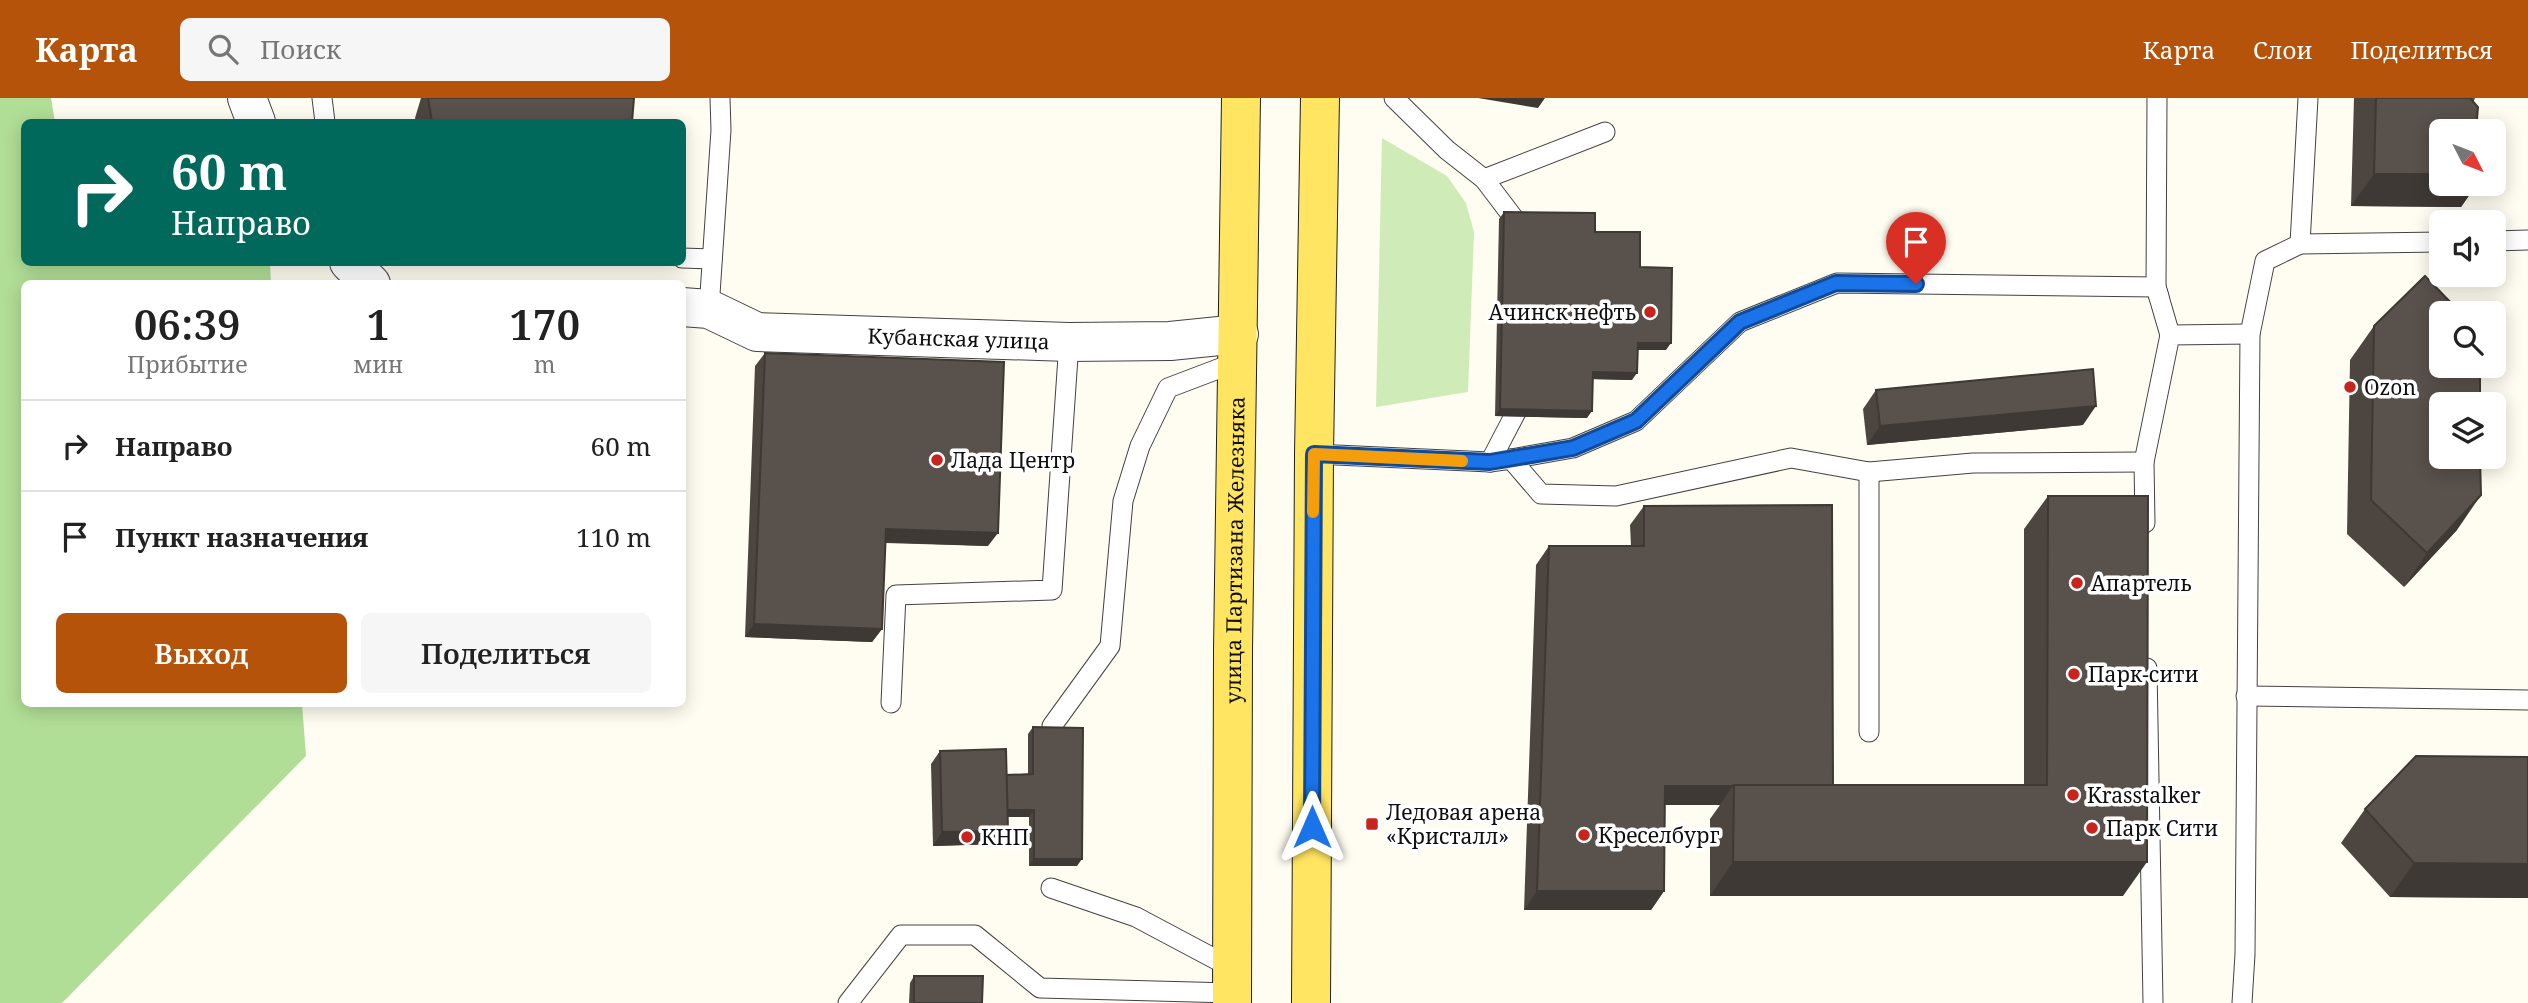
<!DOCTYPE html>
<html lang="ru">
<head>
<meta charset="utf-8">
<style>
  body { margin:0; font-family:"Noto Serif",serif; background:#f6f6f6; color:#222; height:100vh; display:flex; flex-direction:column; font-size:26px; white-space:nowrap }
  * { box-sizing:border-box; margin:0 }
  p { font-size:23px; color:#767676 }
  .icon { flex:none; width:38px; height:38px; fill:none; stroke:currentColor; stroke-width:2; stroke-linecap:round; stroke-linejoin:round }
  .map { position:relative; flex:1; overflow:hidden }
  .details { position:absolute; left:21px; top:182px; width:665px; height:427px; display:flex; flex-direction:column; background:#fff; border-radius:10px; box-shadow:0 4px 18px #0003 }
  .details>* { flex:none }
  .top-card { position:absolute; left:21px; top:21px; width:665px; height:147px; border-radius:10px; box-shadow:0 4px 18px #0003; background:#00695c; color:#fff; overflow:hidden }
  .needle { width:46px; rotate:132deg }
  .controls { position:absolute; left:2429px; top:21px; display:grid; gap:14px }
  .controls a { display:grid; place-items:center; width:77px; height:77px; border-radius:10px; background:#fff; box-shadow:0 4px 18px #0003; font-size:35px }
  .pin { position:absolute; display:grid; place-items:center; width:60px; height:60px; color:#fff; margin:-72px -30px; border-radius:50% 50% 50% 0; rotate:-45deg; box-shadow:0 0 7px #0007 }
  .pin .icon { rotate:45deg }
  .me { position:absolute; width:77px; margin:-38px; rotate:0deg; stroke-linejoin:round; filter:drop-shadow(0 0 5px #0008) }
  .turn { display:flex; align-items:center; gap:24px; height:147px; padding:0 35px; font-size:32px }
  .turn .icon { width:91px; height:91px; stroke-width:2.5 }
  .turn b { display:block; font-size:49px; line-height:60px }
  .eta { display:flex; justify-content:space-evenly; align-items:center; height:119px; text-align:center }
  .eta b { font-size:42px; font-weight:600; line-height:49px }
  .button { display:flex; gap:14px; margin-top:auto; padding:14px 35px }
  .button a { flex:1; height:80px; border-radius:10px; background:#b45309; color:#fff; font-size:28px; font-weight:600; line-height:80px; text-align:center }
  .button a+a { background:#f6f6f6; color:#222 }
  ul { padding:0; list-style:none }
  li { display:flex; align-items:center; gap:21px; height:91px; padding:0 35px; border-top:2px solid #e0e0e0 }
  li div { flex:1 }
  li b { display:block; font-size:26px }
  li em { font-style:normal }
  header { display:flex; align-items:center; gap:42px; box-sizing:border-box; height:98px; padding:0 35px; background:#b45309; color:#fff }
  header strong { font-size:33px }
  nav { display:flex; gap:38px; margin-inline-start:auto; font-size:24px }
  .search { width:490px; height:63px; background:#f6f6f6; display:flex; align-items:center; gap:18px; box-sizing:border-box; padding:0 24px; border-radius:10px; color:#767676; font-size:26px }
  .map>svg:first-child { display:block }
</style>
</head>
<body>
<header>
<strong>Карта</strong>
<div class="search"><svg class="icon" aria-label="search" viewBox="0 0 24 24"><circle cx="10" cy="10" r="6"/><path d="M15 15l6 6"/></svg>Поиск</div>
<nav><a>Карта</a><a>Слои</a><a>Поделиться</a></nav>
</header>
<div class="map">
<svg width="2528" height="905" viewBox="0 0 2528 905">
  <rect width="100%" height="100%" fill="#fffdf1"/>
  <path fill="#cfecb8" d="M 1382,40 L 1447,78 L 1466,105 L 1474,134 L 1468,294 L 1376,309 Z"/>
  <path fill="#b1de96" d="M 0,0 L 51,0 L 55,24 L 24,24 L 24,164 L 270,165 L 271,185 L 24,186 L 24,606 L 302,606 L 306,658 L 62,905 L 0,905 Z"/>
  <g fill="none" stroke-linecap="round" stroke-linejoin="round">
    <g stroke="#424242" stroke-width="21">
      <g id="service">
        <path d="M 322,0 L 325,24"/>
        <path d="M 1394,0 L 1447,52 L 1484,81 L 1525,135"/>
        <path d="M 2157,0 L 2156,189 L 2159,199"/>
        <path d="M 1484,81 L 1605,34"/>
        <path d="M 2494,143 L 2528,142"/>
        <path d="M 2300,146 L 2441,144"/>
        <path d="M 682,160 L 712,161"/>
        <path d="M 709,211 L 721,32 L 720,0"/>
        <path d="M 1314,356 L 1490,364 L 1511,361 L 1541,396 L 1616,398 L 1791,360 L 1869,374 L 1973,365 L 2144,364"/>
        <path d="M 1511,361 L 1573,350 L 1636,323 L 1740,224 L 1837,185 L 2156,189 L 2170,237"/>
        <path d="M 1490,364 L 1525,297"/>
        <path d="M 1869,374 L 1869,634"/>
        <path d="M 2145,425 L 2144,364 L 2170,237 L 2250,236"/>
        <path d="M 2147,570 L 2153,905"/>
        <path d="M 2246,598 L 2528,602"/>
        <path d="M 891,605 L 896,497 L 1052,492 L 1069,244"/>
        <path d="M 1052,628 L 1110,548 L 1123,403 L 1140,348 L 1168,290 L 1239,263"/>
        <path d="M 1051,790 L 1136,819 L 1232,870"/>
        <path d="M 848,905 L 901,837 L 975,837 L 1040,890 L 1232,895"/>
        <path d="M 2242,905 L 2245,856 L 2250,236 L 2265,163 L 2300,146 L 2308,0"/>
      </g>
    </g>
    <g stroke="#424242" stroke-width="40">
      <g id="minor">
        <path d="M 247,0 L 256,24"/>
        <path d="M 349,164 L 371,186"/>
        <path id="s1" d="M 682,209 L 709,211 L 757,234 L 1069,244 L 1170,243 L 1239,236"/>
      </g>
    </g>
    <g stroke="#202020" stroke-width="40">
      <g id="primary">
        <path id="s2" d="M 1232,905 L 1233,552 L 1241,0"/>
        <path d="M 1311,905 L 1314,356 L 1320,0"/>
      </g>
    </g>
    <use href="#service" stroke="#fff" stroke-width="19"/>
    <use href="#minor" stroke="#fff" stroke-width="38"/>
    <use href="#primary" stroke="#ffe561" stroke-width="38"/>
  </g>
  <g fill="#4d4640">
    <path d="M 421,0 L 634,0 L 632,24 L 416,24 L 415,20 Z"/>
    <path d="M 2354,0 L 2475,0 L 2441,86 L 2477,86 L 2461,109 L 2351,108 Z"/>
    <path d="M 1504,114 L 1595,134 L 1640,169 L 1666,252 L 1638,252 L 1632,282 L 1593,281 L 1587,320 L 1495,318 L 1499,121 Z"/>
    <path d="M 2374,228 L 2457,432 L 2404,489 L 2347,436 L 2350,262 Z"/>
    <path d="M 765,255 L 988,448 L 885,445 L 882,531 L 872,544 L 745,539 L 755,268 Z"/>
    <path d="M 1876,292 L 2083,327 L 1867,347 L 1863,311 Z"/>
    <path d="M 2048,398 L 2123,798 L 1710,798 L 1710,721 L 1720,707 L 1665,707 L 1664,793 L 1651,812 L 1524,812 L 1536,467 L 1549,448 L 1631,448 L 1630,427 L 1644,408 L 1833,687 L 2024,687 L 2024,431 Z"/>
    <path d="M 1033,629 L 1077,768 L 1029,768 L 1029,719 L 1007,719 L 998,746 L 933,748 L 931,666 L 940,653 L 1006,677 L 1028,676 L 1028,636 Z"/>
    <path d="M 2528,659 L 2528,800 L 2390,799 L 2341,745 L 2365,711 Z"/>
    <path d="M 914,878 L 982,905 L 909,905 L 910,885 Z"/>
  </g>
  <g fill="#3e3934">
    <path d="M 1478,0 L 1545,0 L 1538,10 Z"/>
    <path d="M 2374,76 L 2441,76 L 2441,86 L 2477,86 L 2461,109 L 2351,108 Z"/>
    <path d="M 1638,245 L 1671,245 L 1666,252 L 1633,252 Z"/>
    <path d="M 1593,274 L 1637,275 L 1632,282 L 1588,281 Z"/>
    <path d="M 2096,308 L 2083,327 L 1867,347 L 1880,328 Z"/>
    <path d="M 1500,311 L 1592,313 L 1587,320 L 1495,318 Z"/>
    <path d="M 2481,397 L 2457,432 L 2404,489 L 2427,455 Z"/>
    <path d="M 886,431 L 998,435 L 988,448 L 876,444 Z"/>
    <path d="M 754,526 L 882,531 L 872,544 L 745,539 Z"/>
    <path d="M 1665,688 L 1733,688 L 1720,707 L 1652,707 Z"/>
    <path d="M 1003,712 L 1034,712 L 1029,719 L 998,719 Z"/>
    <path d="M 1008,733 L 998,746 L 933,748 L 942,734 Z"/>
    <path d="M 1034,761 L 1082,761 L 1077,768 L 1029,768 Z"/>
    <path d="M 1733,764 L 2147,764 L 2123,798 L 1710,798 Z"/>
    <path d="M 2414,765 L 2528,766 L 2528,800 L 2390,799 Z"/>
    <path d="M 1537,793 L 1664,793 L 1651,812 L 1524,812 Z"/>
  </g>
  <g fill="#59514b" stroke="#3e3934" stroke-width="2">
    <path d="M 428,0 L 634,0 L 632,24 L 432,24 Z"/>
    <path d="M 2376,0 L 2470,0 L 2478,9 L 2476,33 L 2441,33 L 2441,76 L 2374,76 Z"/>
    <path d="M 1504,114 L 1595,115 L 1595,134 L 1640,134 L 1640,169 L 1672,170 L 1671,245 L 1638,245 L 1637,275 L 1593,274 L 1592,313 L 1500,311 Z"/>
    <path d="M 2425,178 L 2461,215 L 2441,215 L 2441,268 L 2480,268 L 2480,306 L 2441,306 L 2441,359 L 2480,359 L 2481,397 L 2427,455 L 2371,402 L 2374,228 Z"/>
    <path d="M 765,255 L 1004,264 L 998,435 L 886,431 L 882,531 L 754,526 Z"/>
    <path d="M 2093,271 L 2096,308 L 1880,328 L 1876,292 Z"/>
    <path d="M 2048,398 L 2148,398 L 2147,764 L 1733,764 L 1734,687 L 2047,687 Z"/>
    <path d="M 1832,407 L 1833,687 L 1734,687 L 1734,688 L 1665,688 L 1664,793 L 1537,793 L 1549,448 L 1644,448 L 1644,408 Z"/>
    <path d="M 1033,629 L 1083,630 L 1082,761 L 1034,761 L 1034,712 L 1007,712 L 1006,677 L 1033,676 Z"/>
    <path d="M 1006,651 L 1008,733 L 942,734 L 940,653 Z"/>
    <path d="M 2416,658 L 2528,659 L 2528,766 L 2414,765 L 2365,711 Z"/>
    <path d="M 914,878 L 983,878 L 982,905 L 914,905 Z"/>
  </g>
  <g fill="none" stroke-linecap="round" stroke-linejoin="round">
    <g stroke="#114b97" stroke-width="18">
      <path id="route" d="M 1312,729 L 1314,356 L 1490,364 L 1573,350 L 1636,323 L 1740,224 L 1836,185 L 1916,186"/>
    </g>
    <use href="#route" stroke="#1a73e8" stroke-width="12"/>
    <path stroke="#f59e0b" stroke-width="12" d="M 1313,414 L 1314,356 L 1462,363"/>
  </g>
  <g fill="#c8241e" stroke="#fff" stroke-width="2.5">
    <circle cx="1650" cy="214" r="7"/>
    <circle cx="2350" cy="289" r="7"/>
    <circle cx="937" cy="362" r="7"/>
    <circle cx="2077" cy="485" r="7"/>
    <circle cx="2074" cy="576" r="7"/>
    <circle cx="2073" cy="697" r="7"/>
    <rect x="1365" y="719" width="14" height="14" rx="3.5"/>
    <circle cx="2092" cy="730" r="7"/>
    <circle cx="1584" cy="737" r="7"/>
    <circle cx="967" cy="739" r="7"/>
  </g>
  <g text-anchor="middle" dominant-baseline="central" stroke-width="7" stroke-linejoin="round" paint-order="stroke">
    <g font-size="21" fill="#0f0f0f" stroke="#fff" text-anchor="start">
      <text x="1636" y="214" text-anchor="end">Ачинск нефть</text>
      <text x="2364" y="289">Ozon</text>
      <text x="951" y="362">Лада Центр</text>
      <text x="2091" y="485">Апартель</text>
      <text x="2088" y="576">Парк-сити</text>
      <text x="2087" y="697">Krasstalker</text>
      <text x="1386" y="714">Ледовая арена<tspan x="1386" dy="24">«Кристалл»</tspan></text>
      <text x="2106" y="730">Парк Сити</text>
      <text x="1598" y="737">Креселбург</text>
      <text x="981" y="739">КНП</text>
    </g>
    <g font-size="21" fill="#0f0f0f" stroke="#fff">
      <text stroke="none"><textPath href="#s1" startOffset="282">Кубанская улица</textPath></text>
      <text stroke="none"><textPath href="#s2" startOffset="453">улица Партизана Железняка</textPath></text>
    </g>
  </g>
</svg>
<div class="controls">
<a><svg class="needle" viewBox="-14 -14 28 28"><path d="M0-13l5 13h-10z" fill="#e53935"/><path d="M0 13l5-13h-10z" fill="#767676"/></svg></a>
<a><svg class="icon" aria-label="sound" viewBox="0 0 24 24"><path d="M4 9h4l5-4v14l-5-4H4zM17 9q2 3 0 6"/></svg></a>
<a><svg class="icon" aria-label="search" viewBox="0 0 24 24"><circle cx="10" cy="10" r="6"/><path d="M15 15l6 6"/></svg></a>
<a><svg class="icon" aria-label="layers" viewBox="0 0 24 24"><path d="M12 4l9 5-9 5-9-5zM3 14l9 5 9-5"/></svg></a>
</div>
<div class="pin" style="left:1916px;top:186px;background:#d93025"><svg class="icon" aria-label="arrive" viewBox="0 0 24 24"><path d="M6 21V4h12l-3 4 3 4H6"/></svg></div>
<svg class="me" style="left:1312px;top:729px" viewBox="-20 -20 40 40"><path d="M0-17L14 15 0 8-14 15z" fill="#1a73e8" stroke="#fff" stroke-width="4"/></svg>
<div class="top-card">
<div class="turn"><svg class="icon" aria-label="right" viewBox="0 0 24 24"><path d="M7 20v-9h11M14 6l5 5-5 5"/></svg><div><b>60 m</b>Направо</div></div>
</div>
<section class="details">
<div class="eta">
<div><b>06:39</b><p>Прибытие</p></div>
<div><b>1</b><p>мин</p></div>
<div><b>170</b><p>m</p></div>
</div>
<ul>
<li><svg class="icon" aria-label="right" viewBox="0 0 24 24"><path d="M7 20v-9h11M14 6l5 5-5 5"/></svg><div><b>Направо</b></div><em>60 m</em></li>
<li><svg class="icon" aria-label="arrive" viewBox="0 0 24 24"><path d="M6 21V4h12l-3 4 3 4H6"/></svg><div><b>Пункт назначения</b></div><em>110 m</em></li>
</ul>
<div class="button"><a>Выход</a><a>Поделиться</a></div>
</section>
</div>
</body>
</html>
